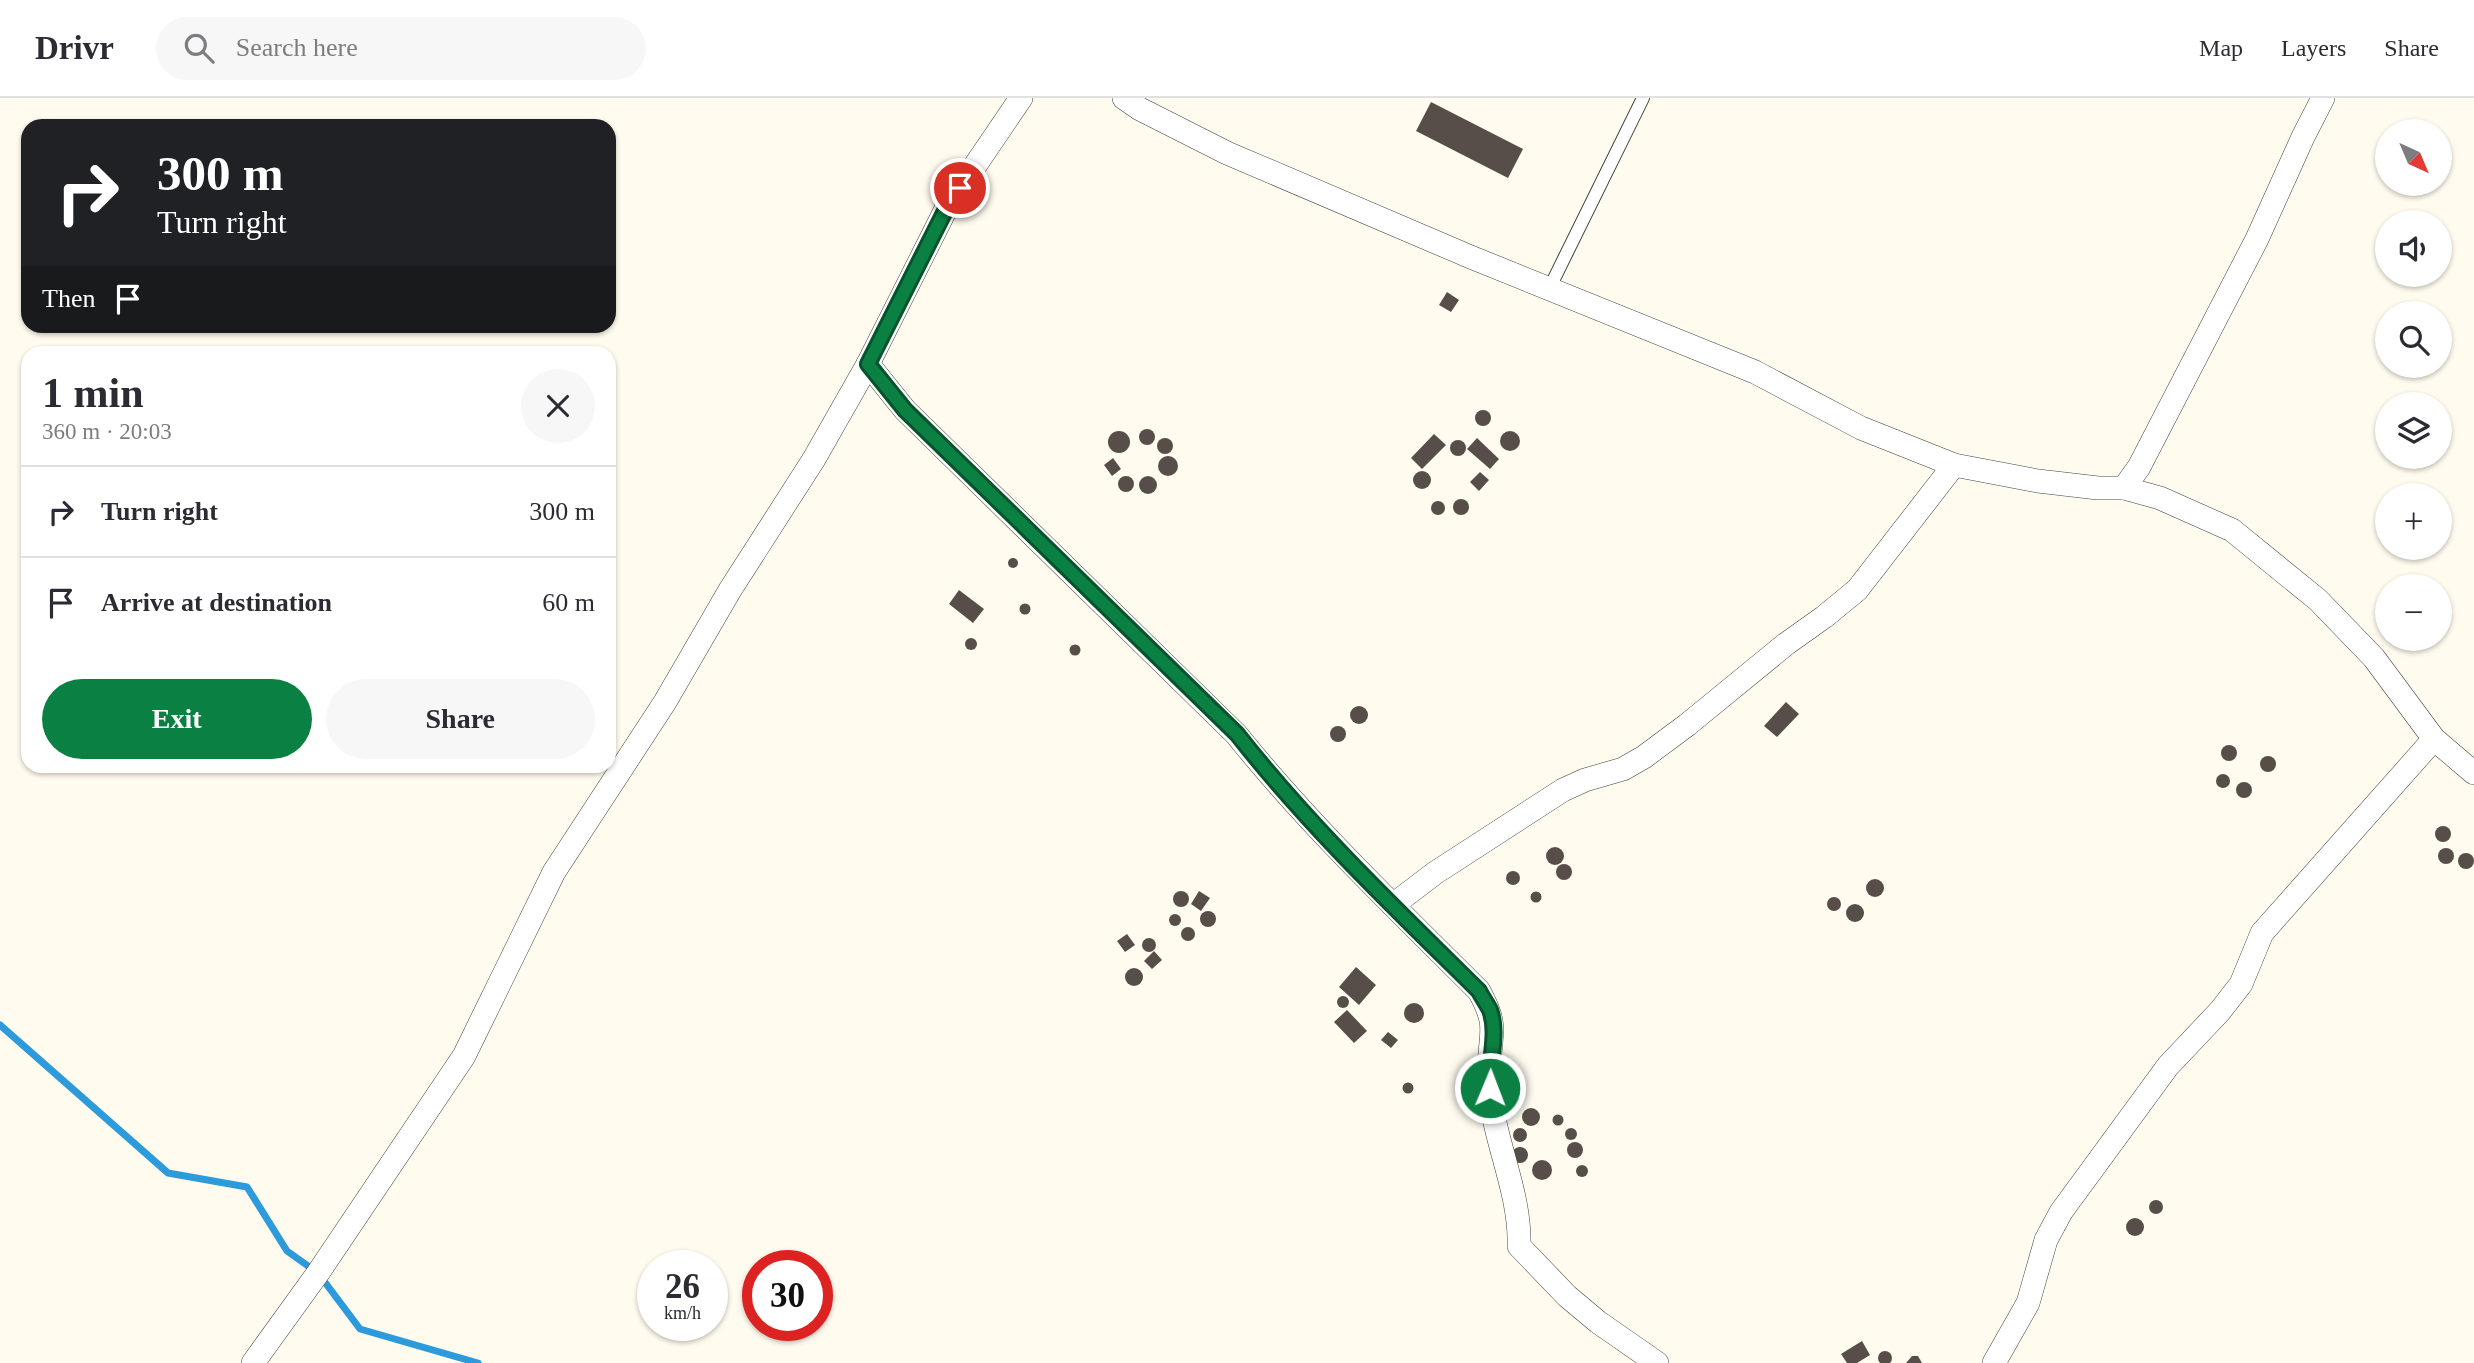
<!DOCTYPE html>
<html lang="en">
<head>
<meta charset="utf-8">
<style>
  body { margin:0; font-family:Georgia,serif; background:#f7f7f7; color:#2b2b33; height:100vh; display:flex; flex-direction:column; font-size:26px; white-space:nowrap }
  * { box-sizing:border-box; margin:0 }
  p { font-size:23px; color:#7c7c81 }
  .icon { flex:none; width:38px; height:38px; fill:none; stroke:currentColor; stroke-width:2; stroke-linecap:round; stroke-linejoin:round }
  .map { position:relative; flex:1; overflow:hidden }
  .side { position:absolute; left:21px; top:248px; width:595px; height:427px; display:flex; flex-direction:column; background:#fff; border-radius:21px; box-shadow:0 2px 5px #0004 }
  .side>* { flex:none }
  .top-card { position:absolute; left:21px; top:21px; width:595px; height:214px; border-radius:21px; box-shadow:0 2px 5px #0004; background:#202124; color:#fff; overflow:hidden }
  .needle { width:46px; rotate:136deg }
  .tools { position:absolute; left:2375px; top:21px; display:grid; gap:14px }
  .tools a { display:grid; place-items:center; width:77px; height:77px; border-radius:50%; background:#fff; box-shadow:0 2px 5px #0004; font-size:35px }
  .speed { position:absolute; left:637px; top:1152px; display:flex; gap:14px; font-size:35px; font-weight:700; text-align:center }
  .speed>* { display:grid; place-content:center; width:91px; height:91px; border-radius:50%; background:#fff; box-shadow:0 2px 5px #0004; line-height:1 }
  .speed small { font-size:18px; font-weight:400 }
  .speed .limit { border:10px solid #d22; background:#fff; color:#111 }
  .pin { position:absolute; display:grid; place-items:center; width:60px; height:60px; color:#fff; margin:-30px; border:4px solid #fff; border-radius:50%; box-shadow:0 2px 7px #0007 }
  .me { position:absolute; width:77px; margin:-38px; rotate:1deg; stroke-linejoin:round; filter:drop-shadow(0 0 5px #0008) }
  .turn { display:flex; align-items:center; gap:24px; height:147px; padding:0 21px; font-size:32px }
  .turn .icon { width:91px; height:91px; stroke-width:2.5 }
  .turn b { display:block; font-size:49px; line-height:60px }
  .then { display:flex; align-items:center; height:66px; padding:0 21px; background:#0003; gap:14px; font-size:26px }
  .round { display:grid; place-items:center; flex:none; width:74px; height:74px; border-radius:37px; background:#f7f7f7 }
  .summary { display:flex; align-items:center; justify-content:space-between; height:119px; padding:0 21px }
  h1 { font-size:42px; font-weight:700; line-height:52px }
  .cta { display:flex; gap:14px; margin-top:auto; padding:14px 21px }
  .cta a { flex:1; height:80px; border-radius:42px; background:#0b8043; color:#fff; font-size:28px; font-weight:700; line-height:80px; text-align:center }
  .cta a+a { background:#f7f7f7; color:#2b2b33 }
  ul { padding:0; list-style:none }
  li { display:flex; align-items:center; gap:21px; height:91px; padding:0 21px; border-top:2px solid #e1e1e2 }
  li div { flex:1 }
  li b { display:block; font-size:26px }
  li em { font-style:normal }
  header { display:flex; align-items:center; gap:42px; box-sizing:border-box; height:98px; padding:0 35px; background:#fff; border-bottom:2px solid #e1e1e2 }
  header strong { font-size:33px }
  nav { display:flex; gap:38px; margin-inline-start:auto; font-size:24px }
  .search { width:490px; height:63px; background:#f7f7f7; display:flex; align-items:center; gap:18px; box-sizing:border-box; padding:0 24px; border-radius:38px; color:#7c7c81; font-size:26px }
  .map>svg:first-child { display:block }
</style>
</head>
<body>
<header>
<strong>Drivr</strong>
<div class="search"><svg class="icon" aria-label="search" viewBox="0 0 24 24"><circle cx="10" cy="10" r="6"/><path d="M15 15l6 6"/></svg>Search here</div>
<nav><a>Map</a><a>Layers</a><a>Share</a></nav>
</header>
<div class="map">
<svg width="2474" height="1265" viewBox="0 0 2474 1265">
  <rect width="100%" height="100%" fill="#fffbef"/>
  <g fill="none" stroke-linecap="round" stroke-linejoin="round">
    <path stroke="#2d9bdb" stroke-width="7" d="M 0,927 L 168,1075 L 247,1089 L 287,1153 L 318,1175 L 360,1231 L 478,1265"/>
  </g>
  <g fill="#584e49">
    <path d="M 1431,4 L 1523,51 L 1508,80 L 1416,33 Z"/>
    <path d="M 1447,194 L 1459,202 L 1451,214 L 1439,207 Z"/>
    <circle cx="1483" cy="320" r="8"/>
    <circle cx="1147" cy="339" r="8"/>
    <circle cx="1510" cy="343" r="10"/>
    <circle cx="1119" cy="344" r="11"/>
    <path d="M 1434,336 L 1446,347 L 1422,371 L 1411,360 Z"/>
    <circle cx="1165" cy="348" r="8"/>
    <path d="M 1477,340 L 1499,361 L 1490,371 L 1467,351 Z"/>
    <circle cx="1458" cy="350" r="8"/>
    <circle cx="1168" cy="368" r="10"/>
    <path d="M 1113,360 L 1121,371 L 1112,378 L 1104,367 Z"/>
    <circle cx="1422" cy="382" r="9"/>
    <path d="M 1480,374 L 1489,382 L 1479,393 L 1470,384 Z"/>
    <circle cx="1126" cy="386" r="8"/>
    <circle cx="1148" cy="387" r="9"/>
    <circle cx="1461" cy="409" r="8"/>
    <circle cx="1438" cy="410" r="7"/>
    <circle cx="1013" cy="465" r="5"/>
    <path d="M 959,492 L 984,511 L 973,525 L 949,506 Z"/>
    <circle cx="1025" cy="511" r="5.5"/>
    <path d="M 2440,514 L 2447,516 L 2450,523 L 2448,529 L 2441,532 L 2440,532 Z"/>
    <circle cx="971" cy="546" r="6"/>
    <circle cx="1075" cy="552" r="5.5"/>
    <path d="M 1786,604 L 1799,616 L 1777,639 L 1764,628 Z"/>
    <circle cx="1359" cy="617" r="9"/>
    <circle cx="1338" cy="636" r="8"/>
    <circle cx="2229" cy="655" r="8"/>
    <circle cx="2268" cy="666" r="8"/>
    <circle cx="2223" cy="683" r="7"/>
    <circle cx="2244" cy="692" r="8"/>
    <circle cx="2443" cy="736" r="8"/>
    <circle cx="1555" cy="758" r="9"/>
    <circle cx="2446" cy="758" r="8"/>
    <circle cx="2466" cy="763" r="8"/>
    <circle cx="1564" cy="774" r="8"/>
    <circle cx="1513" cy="780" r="7"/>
    <circle cx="1875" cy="790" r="9"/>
    <path d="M 1199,793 L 1210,800 L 1201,813 L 1191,806 Z"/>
    <circle cx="1181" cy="801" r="8"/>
    <circle cx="1536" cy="799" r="5.5"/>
    <circle cx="1834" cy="806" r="7"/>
    <circle cx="1855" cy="815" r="9"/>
    <circle cx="1208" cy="821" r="8"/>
    <circle cx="1175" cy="822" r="6"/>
    <circle cx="1188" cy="836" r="7"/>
    <path d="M 1127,836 L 1135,847 L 1125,854 L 1117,843 Z"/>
    <circle cx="1149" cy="847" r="7"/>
    <path d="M 1154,853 L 1162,862 L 1152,871 L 1144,863 Z"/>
    <path d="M 1356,869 L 1376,887 L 1359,907 L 1339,889 Z"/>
    <circle cx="1134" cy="879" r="9"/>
    <circle cx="1343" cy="904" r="6"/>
    <circle cx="1414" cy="915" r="10"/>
    <path d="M 1347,912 L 1367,933 L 1354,945 L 1334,924 Z"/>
    <path d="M 1388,934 L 1398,942 L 1391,950 L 1381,942 Z"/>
    <circle cx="1408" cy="990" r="5.5"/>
    <circle cx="1531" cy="1019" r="9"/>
    <circle cx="1558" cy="1022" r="5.5"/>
    <circle cx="1520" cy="1037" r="7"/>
    <circle cx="1571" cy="1036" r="6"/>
    <circle cx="1575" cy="1052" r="8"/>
    <circle cx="1520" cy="1057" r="8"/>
    <circle cx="1542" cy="1072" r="10"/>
    <circle cx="1582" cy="1073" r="6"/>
    <circle cx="2156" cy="1109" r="7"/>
    <circle cx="2135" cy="1129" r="9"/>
    <path d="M 1862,1243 L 1870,1257 L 1857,1265 L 1847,1265 L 1841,1256 Z"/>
    <circle cx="1885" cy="1260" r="7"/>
    <path d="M 1912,1258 L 1918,1258 L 1922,1265 L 1906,1265 Z"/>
  </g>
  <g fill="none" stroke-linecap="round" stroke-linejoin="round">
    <g stroke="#414141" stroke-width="14">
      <path id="service" d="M 1550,189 L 1643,0"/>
    </g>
    <g stroke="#414141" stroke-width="24">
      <g id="minor">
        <path d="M 1124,0 L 1140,11 L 1227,55 L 1473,160 L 1755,274 L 1861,330 L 1954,367 L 2038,383 L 2098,390 L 2124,390 L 2139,369 L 2257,141 L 2303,39 L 2323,0"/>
        <path d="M 868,266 L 905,312 L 1236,636 C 1310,728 1396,810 1479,893 C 1499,929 1490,934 1489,971 C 1487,1032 1521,1088 1519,1148 L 1567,1198 L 1598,1224 L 1657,1265"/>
        <path d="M 2124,390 L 2160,400 L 2232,432 L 2318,502 L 2374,560 L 2434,641 L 2474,675"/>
        <path d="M 1393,807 L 1435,775 L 1563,692 L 1585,682 L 1623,671 L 1644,659 L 1687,627 L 1786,546 L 1824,519 L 1857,492 L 1954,367"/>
        <path d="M 253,1265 L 318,1175 L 464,958 L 554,774 L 665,604 L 730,492 L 814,361 L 868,266 L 947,109 L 1021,0"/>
        <path d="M 1994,1265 L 2028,1205 L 2046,1142 L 2061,1114 L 2168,968 L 2220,913 L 2241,886 L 2262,835 L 2434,641"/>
      </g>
    </g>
    <use href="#service" stroke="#fff" stroke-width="12"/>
    <use href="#minor" stroke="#fff" stroke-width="23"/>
  </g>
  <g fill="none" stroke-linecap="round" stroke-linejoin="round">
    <g stroke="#07532c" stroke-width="18">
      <path id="route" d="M 960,90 L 947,109 L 868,266 L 905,312 L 1237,636 C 1309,728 1396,811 1479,893 C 1482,899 1487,906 1490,912 C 1499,936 1488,965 1490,990"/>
    </g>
    <use href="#route" stroke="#0b8043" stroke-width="12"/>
  </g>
</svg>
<div class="tools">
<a><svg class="needle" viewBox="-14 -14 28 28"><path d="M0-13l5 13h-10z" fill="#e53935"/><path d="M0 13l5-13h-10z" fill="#7c7c81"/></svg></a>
<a><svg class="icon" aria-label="sound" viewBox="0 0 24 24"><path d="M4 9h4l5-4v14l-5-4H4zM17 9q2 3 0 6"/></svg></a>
<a><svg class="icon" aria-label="search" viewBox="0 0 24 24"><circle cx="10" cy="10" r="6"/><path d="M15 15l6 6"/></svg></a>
<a><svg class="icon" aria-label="layers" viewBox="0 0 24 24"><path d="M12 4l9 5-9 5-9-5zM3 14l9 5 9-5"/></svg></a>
<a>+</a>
<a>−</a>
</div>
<div class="speed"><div>26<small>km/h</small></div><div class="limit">30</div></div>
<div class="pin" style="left:960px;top:90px;background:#d93025"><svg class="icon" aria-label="arrive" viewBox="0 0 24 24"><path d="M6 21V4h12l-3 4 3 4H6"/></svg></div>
<svg class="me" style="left:1490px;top:990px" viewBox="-20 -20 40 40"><circle r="17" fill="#0b8043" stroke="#fff" stroke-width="3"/><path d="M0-11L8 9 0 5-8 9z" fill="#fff"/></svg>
<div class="top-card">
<div class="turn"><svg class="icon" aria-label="right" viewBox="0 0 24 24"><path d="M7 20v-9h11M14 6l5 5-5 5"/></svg><div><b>300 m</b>Turn right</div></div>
<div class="then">Then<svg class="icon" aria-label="arrive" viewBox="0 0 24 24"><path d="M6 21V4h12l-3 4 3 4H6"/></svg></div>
</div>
<section class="side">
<div class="summary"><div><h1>1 min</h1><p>360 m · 20:03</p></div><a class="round"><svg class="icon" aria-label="close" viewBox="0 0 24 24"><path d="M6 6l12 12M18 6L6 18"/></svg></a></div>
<ul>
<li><svg class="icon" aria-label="right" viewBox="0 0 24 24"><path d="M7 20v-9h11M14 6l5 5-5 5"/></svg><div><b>Turn right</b></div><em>300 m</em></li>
<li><svg class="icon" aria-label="arrive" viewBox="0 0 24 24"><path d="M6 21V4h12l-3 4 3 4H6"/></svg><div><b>Arrive at destination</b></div><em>60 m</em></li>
</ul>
<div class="cta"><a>Exit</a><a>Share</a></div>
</section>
</div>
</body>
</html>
